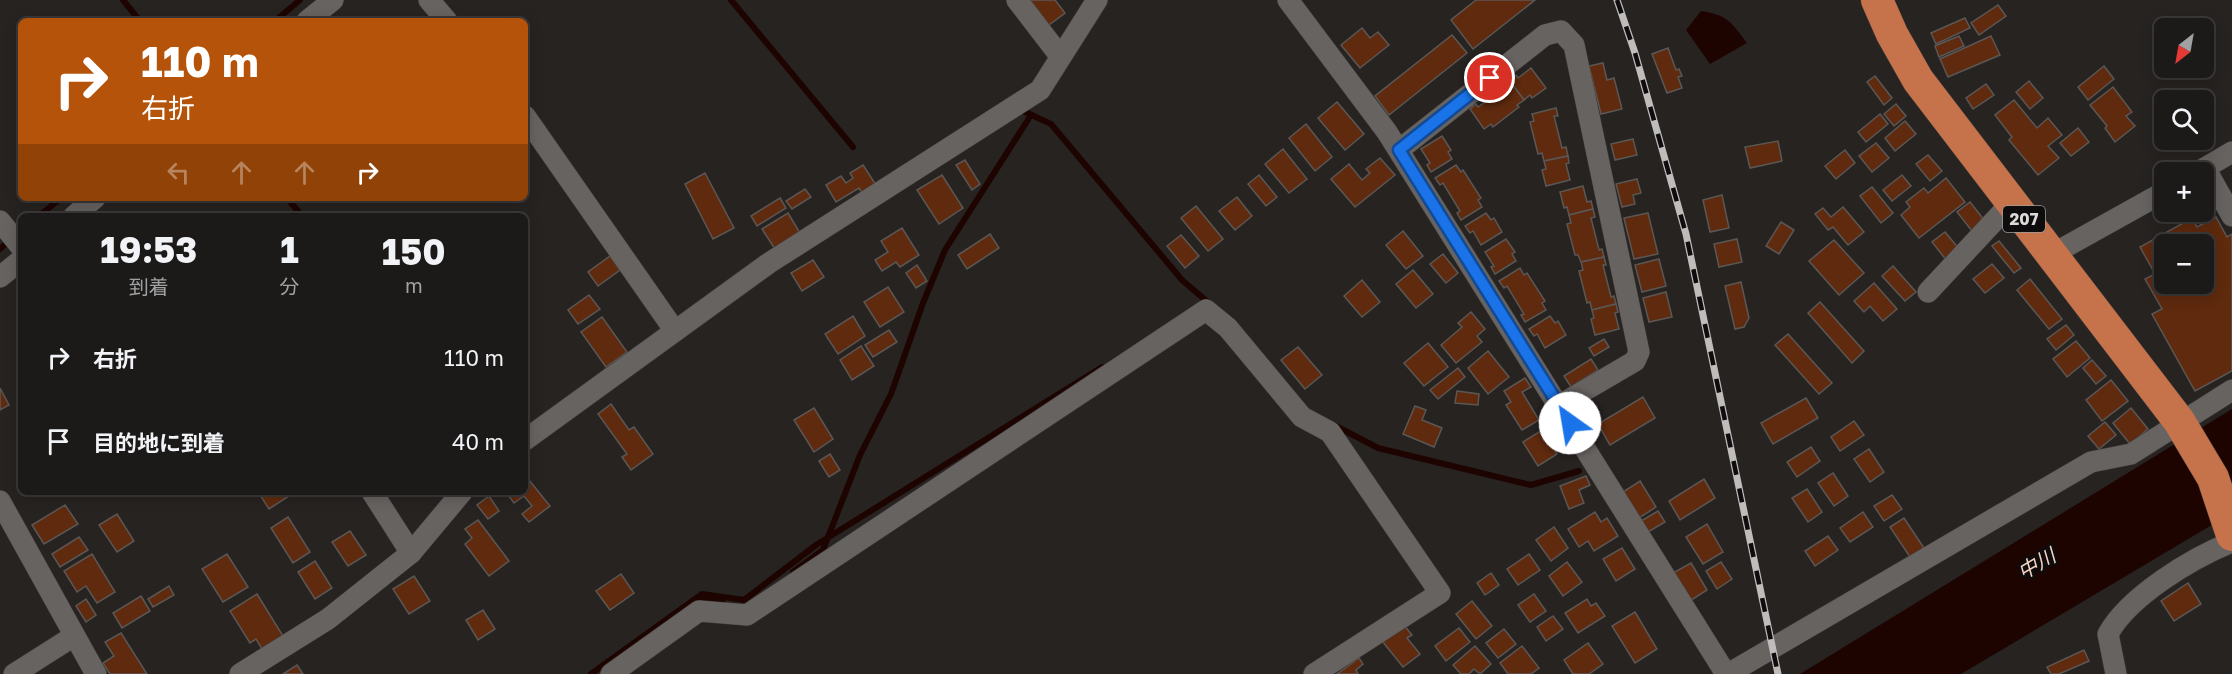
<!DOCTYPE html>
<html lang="ja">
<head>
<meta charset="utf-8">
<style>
  body { margin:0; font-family:"Golos Text","Noto Sans JP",sans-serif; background:#292726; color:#f1f3f6; height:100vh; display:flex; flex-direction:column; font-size:22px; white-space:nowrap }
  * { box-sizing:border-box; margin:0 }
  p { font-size:20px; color:#a0a1a2 }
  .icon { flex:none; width:33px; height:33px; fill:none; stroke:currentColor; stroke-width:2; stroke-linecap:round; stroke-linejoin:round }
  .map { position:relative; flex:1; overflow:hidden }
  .side { position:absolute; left:18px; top:213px; width:510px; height:282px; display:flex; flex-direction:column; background:#1c1a19; border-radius:9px; box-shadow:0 3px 15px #0003,0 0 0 2px #3a3838 }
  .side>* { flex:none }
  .top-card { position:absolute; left:18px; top:18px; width:510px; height:183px; border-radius:9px; box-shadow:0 3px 15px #0003,0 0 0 2px #3a3838; background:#b45309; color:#fff; overflow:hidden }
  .needle { width:39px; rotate:211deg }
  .tools { position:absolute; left:2154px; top:18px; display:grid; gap:12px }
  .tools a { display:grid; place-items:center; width:60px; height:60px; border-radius:9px; background:#1c1a19; box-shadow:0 3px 15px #0003,0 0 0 2px #3a3838; font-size:30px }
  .pin { position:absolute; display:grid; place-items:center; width:51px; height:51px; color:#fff; margin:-26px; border:3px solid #fff; border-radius:50%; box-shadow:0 2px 6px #0007 }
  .me { position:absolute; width:66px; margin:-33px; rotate:328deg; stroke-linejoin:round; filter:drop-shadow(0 0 4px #0008) }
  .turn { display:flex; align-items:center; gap:21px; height:126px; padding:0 24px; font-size:27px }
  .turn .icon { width:78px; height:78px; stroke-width:2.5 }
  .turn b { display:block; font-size:42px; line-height:51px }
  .lanes { display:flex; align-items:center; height:57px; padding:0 24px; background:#0003; justify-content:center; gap:30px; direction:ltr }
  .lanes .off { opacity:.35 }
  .eta { display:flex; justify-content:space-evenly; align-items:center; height:102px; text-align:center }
  .eta b { font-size:36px; font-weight:700; line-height:42px }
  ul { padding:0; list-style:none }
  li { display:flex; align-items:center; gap:18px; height:84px; padding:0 24px }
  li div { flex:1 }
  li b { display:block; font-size:22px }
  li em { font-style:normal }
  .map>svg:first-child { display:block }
</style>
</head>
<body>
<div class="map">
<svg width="2232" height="674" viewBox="0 0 2232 674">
  <rect width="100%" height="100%" fill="#262321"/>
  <g fill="#1e0400">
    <path d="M 1701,11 C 1728,15 1731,22 1747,43 L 1710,64 L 1686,30 Z"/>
    <path d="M 2232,409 L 2232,513 L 1961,674 L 1800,674 Z"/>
  </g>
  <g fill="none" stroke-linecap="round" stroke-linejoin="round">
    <g stroke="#1e0400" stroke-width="6">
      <path d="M 123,0 L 140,21"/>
      <path d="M 731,0 L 853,147"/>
      <path d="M 275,21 L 300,0"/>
      <path d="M 1018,112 L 1021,110 L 1051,124 L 1182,280 L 1210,304"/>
      <path d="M 287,198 L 302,216"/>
      <path d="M 39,216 L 61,198"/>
      <path d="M 0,249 L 11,239"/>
      <path d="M 1334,425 L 1378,448 L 1531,485 L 1579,471"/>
      <path d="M 793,572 L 823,550 L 860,455 L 891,394 L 923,303 L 945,250 L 1031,115"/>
      <path d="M 696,606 L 704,600 L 723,603"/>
      <path d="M 591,674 L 702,594 L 744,600 L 816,545 L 1102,367"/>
    </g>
  </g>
  <g fill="#5f2a0e" stroke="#5b5755" stroke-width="1.5" fill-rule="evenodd">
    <path d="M 1030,0 L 1055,0 L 1065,13 L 1049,25 Z"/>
    <path d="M 1476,0 L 1535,0 L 1473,49 L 1451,20 Z"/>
    <path d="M 1998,5 L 2006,16 L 1979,35 L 1971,23 Z"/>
    <path d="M 1965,18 L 1970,28 L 1936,44 L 1931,33 Z"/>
    <path d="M 1362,28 L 1370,38 L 1378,32 L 1389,45 L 1360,68 L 1341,45 Z"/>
    <path d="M 1452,35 L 1467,53 L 1389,115 L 1375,96 Z"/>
    <path d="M 1959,36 L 1964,46 L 1939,57 L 1935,46 Z"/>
    <path d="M 1991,36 L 2000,55 L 1948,77 L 1940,59 Z"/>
    <path d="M 1668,48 L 1676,70 L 1679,69 L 1682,76 L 1678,77 L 1682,88 L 1667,93 L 1652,54 Z"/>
    <path d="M 1603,63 L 1607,80 L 1614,78 L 1622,109 L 1601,114 L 1589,66 Z"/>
    <path d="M 2104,66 L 2114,79 L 2088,100 L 2078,87 Z"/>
    <path d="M 1531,68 L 1546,88 L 1532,98 L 1530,95 L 1524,100 L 1509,80 L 1516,75 L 1518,78 Z"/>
    <path d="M 1875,76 L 1892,98 L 1884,105 L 1867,82 Z"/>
    <path d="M 1509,80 L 1524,100 L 1517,105 L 1519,107 L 1493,127 L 1491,124 L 1484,129 L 1470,109 L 1476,104 L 1478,107 L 1505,88 L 1503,85 Z"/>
    <path d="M 2029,81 L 2043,98 L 2030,109 L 2016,92 Z"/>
    <path d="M 1986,84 L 1994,95 L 1973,109 L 1966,98 Z"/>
    <path d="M 2113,87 L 2132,112 L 2126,116 L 2135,126 L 2115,142 L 2105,128 L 2107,126 L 2090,105 Z"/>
    <path d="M 2014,100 L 2037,128 L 2048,118 L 2062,135 L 2048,146 L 2059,158 L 2038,175 L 2009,140 L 2012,137 L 1995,115 Z"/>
    <path d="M 1337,102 L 1364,134 L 1345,150 L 1318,118 Z"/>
    <path d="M 1896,104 L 1906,116 L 1894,126 L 1884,114 Z"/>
    <path d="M 1556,108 L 1558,116 L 1554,116 L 1562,148 L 1566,147 L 1568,156 L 1544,161 L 1542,153 L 1538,154 L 1530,122 L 1534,121 L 1532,114 Z"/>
    <path d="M 1880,114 L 1888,124 L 1866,142 L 1858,132 Z"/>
    <path d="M 1905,121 L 1916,134 L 1895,151 L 1885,138 Z"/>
    <path d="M 1306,124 L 1332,157 L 1315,171 L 1289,138 Z"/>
    <path d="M 2078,128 L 2089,142 L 2071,156 L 2060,143 Z"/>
    <path d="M 1442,136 L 1451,150 L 1448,152 L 1452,159 L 1431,172 L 1427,165 L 1430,163 L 1421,149 Z"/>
    <path d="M 1633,139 L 1637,155 L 1615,160 L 1611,144 Z"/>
    <path d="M 1778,141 L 1782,161 L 1750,168 L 1745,147 Z"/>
    <path d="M 1876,143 L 1889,158 L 1872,172 L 1859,156 Z"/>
    <path d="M 1283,149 L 1307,179 L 1289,193 L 1265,164 Z"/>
    <path d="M 1845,150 L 1855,163 L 1836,179 L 1825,166 Z"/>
    <path d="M 1928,155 L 1942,171 L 1930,181 L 1916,164 Z"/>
    <path d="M 1568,156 L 1569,163 L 1566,164 L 1570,180 L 1546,186 L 1542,170 L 1546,169 L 1544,161 Z"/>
    <path d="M 1380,158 L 1395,175 L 1355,207 L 1331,179 L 1349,164 L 1362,180 L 1370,173 L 1366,169 Z"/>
    <path d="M 965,160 L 980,184 L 972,190 L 956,165 Z"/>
    <path d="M 863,165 L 876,185 L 862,193 L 859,188 L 836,202 L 826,185 L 841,176 L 846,183 L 853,178 L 850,173 Z"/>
    <path d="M 1456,165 L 1461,172 L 1463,170 L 1481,198 L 1478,200 L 1482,207 L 1461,220 L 1457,213 L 1460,211 L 1443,183 L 1440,185 L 1435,178 Z"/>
    <path d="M 705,173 L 734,228 L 713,239 L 685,184 Z"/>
    <path d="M 942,175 L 963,208 L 939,224 L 917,190 Z"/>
    <path d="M 1259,175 L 1277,197 L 1266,206 L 1248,184 Z"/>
    <path d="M 1902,175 L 1911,186 L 1892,201 L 1883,190 Z"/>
    <path d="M 1946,178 L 1965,202 L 1919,238 L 1901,215 L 1910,207 L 1906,202 L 1924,188 L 1928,193 Z"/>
    <path d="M 1637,179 L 1641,193 L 1633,195 L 1635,204 L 1622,207 L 1616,184 Z"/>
    <path d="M 1583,186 L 1587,202 L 1591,201 L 1593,209 L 1569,215 L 1567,207 L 1564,208 L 1560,192 Z"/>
    <path d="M 1872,187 L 1893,213 L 1881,223 L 1860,196 Z"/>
    <path d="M 805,189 L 811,197 L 792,209 L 786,201 Z"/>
    <path d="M 1722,195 L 1729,228 L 1710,232 L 1703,200 Z"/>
    <path d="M 1237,197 L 1252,216 L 1235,230 L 1219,211 Z"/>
    <path d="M 780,198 L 786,208 L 757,226 L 751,216 Z"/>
    <path d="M 1970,202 L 1985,221 L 1972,231 L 1957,212 Z"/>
    <path d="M 1196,206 L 1223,239 L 1208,251 L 1181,218 Z"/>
    <path d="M 1843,207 L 1864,232 L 1848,245 L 1833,227 L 1828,230 L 1815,214 L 1823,208 L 1831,217 Z"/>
    <path d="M 1593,209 L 1595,217 L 1591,218 L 1599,250 L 1602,249 L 1604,257 L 1581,262 L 1578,255 L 1575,255 L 1567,224 L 1571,223 L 1569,215 Z"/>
    <path d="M 788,213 L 800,233 L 775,249 L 762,229 Z"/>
    <path d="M 1486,213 L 1491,220 L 1494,218 L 1502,232 L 1481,245 L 1473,231 L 1470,233 L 1465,226 Z"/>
    <path d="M 1648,213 L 1658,254 L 1634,259 L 1624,218 Z"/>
    <path d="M 2216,217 L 2227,237 L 2232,234 L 2232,371 L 2195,391 L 2152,314 L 2162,309 L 2145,279 L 2155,274 L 2140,247 L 2192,218 L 2197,227 ZM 2164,244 L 2204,244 L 2204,284 L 2164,284 Z"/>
    <path d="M 1781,222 L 1794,230 L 1779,254 L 1766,246 Z"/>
    <path d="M 902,228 L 919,255 L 900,267 L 896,262 L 882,271 L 875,260 L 888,252 L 881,241 Z"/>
    <path d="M 1403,231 L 1423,256 L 1406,269 L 1386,245 Z"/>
    <path d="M 1945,232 L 1961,251 L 1947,261 L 1932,242 Z"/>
    <path d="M 990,234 L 999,248 L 967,269 L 958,255 Z"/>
    <path d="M 1181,235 L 1199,256 L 1185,268 L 1167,246 Z"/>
    <path d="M 1506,239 L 1515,252 L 1512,254 L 1516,261 L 1495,274 L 1491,267 L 1494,266 L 1485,252 Z"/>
    <path d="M 1737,239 L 1742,262 L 1719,267 L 1714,244 Z"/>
    <path d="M 1834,240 L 1864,273 L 1839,295 L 1809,261 Z"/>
    <path d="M 1999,241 L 2021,268 L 2014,273 L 1992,246 Z"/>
    <path d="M 1443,254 L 1458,273 L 1446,283 L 1430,264 Z"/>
    <path d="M 610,256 L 620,270 L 598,286 L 588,272 Z"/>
    <path d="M 1604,257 L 1606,265 L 1603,265 L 1611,297 L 1614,296 L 1616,304 L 1592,310 L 1590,302 L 1587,303 L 1579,271 L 1583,270 L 1581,262 Z"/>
    <path d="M 1659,259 L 1666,286 L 1642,292 L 1635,265 Z"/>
    <path d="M 813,260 L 824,277 L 802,291 L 791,273 Z"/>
    <path d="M 1992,264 L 2004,278 L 1985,293 L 1973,279 Z"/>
    <path d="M 917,265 L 927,281 L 916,288 L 906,273 Z"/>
    <path d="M 1893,266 L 1916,292 L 1905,301 L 1882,276 Z"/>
    <path d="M 1520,268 L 1524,275 L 1527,273 L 1545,301 L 1542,303 L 1546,310 L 1525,322 L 1521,315 L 1524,314 L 1507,286 L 1504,288 L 1499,281 Z"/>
    <path d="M 1413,270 L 1433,294 L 1416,308 L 1396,284 Z"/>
    <path d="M 2030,279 L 2062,319 L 2049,329 L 2017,290 Z"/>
    <path d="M 1362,280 L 1380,302 L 1362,317 L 1344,296 Z"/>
    <path d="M 1741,282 L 1749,318 L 1744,327 L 1735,329 L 1725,286 Z"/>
    <path d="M 1874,283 L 1897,309 L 1883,321 L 1870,306 L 1864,312 L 1854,301 Z"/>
    <path d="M 888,287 L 904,312 L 880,327 L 864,302 Z"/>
    <path d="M 1666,292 L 1672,317 L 1649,322 L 1643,298 Z"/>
    <path d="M 589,295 L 600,309 L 578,324 L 568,310 Z"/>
    <path d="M 1820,302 L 1864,351 L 1852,363 L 1808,313 Z"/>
    <path d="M 1616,304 L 1618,312 L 1615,313 L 1619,329 L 1595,335 L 1591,319 L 1594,318 L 1592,310 Z"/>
    <path d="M 1471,312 L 1485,329 L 1477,336 L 1482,342 L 1456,363 L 1441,345 L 1462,327 L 1458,323 Z"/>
    <path d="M 853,316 L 865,336 L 838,354 L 825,334 Z"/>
    <path d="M 1550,316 L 1555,323 L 1558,321 L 1566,335 L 1545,348 L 1537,334 L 1534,336 L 1529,329 Z"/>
    <path d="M 602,317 L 627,352 L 606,367 L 581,332 Z"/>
    <path d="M 2066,325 L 2074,335 L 2056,350 L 2047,339 Z"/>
    <path d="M 889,330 L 897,342 L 873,357 L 865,345 Z"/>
    <path d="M 1788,334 L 1832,383 L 1819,394 L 1775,345 Z"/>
    <path d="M 1604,339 L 1609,347 L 1594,356 L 1589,348 Z"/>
    <path d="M 2076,341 L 2090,358 L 2067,377 L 2053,359 Z"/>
    <path d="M 1428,343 L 1448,367 L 1424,386 L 1404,363 Z"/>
    <path d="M 861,346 L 874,366 L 852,380 L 840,360 Z"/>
    <path d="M 1298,347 L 1322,375 L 1305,389 L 1281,360 Z"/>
    <path d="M 1488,351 L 1509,377 L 1488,394 L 1468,368 Z"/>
    <path d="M 1591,359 L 1598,370 L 1571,387 L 1564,376 Z"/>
    <path d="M 2092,360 L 2106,376 L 2096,384 L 2083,368 Z"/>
    <path d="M 1458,368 L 1465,377 L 1438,399 L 1430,390 Z"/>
    <path d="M 1525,378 L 1531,387 L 1522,392 L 1539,420 L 1522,430 L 1506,405 L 1511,402 L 1504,391 Z"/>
    <path d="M 2111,380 L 2128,401 L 2102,421 L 2086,400 Z"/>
    <path d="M 0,388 L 9,405 L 0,410 Z"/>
    <path d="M 1457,391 L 1479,394 L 1478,405 L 1455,403 Z"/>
    <path d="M 1643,397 L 1655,418 L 1610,445 L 1598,424 Z"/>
    <path d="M 1806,398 L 1818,418 L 1773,444 L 1761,423 Z"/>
    <path d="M 611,404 L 629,430 L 634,427 L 653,454 L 631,470 L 622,457 L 627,454 L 598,414 Z"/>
    <path d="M 1588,404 L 1594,413 L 1579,423 L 1573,413 Z"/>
    <path d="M 1415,406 L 1426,410 L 1422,420 L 1442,428 L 1434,447 L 1403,434 Z"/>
    <path d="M 814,408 L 833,439 L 814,452 L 794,420 Z"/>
    <path d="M 2131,408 L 2148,429 L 2130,444 L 2113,423 Z"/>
    <path d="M 1854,421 L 1864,435 L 1840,451 L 1831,437 Z"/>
    <path d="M 2105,422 L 2116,435 L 2099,449 L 2088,436 Z"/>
    <path d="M 1542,430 L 1557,454 L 1538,466 L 1523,442 Z"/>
    <path d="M 1811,447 L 1820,461 L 1797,477 L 1787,462 Z"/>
    <path d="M 1869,449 L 1884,472 L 1870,482 L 1854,459 Z"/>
    <path d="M 830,454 L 840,470 L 829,477 L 819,461 Z"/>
    <path d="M 1833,473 L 1848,496 L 1834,506 L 1818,483 Z"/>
    <path d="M 1586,476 L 1590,485 L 1579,490 L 1584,503 L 1569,509 L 1560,486 Z"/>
    <path d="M 1704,479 L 1715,498 L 1680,520 L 1669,501 Z"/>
    <path d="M 529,480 L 550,506 L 529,522 L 522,514 L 532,506 L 524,496 L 514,503 L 508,495 L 513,492 L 525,492 L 525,483 Z"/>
    <path d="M 1640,481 L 1656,507 L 1639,518 L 1623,492 Z"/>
    <path d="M 1807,489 L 1822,512 L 1808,522 L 1792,498 Z"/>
    <path d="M 258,492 L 286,492 L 289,496 L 269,509 Z"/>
    <path d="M 1892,495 L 1902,509 L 1884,521 L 1874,506 Z"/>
    <path d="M 489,496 L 499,511 L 488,519 L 477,505 Z"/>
    <path d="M 65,505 L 78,524 L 44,544 L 32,525 Z"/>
    <path d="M 1658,511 L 1665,522 L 1648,532 L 1641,521 Z"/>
    <path d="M 1595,512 L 1601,522 L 1607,518 L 1618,536 L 1594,551 L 1588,541 L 1579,547 L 1568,529 Z"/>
    <path d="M 1863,512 L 1873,527 L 1850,542 L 1840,528 Z"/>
    <path d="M 117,514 L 134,541 L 117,552 L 99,525 Z"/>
    <path d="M 288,517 L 310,552 L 293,563 L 271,528 Z"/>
    <path d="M 1904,518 L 1924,548 L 1910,557 L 1890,527 Z"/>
    <path d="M 478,520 L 509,561 L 489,576 L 465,544 L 472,538 L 465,529 Z"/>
    <path d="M 1707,524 L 1723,552 L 1703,564 L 1686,537 Z"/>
    <path d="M 1554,527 L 1568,548 L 1551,561 L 1536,540 Z"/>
    <path d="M 350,531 L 366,555 L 348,566 L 332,542 Z"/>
    <path d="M 1828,536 L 1838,550 L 1815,566 L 1805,551 Z"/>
    <path d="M 79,537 L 88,550 L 60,567 L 52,554 Z"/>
    <path d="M 1622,548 L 1635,569 L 1616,581 L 1603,559 Z"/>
    <path d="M 92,554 L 115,592 L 97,603 L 86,586 L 77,592 L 64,571 Z"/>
    <path d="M 227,554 L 248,587 L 223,602 L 202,569 Z"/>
    <path d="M 1529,554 L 1540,570 L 1518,585 L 1507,569 Z"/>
    <path d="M 315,561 L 332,588 L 315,599 L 298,572 Z"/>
    <path d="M 1567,562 L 1582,582 L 1563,596 L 1549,576 Z"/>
    <path d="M 1721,562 L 1732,579 L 1717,589 L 1706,571 Z"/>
    <path d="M 1691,563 L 1707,590 L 1690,601 L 1673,573 Z"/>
    <path d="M 1491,573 L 1499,585 L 1485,595 L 1477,583 Z"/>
    <path d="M 621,574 L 634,593 L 610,610 L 596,591 Z"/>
    <path d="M 414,576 L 430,601 L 409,614 L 393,589 Z"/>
    <path d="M 2188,583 L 2201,604 L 2174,621 L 2161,601 Z"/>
    <path d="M 169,586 L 174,595 L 153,607 L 148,599 Z"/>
    <path d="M 257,594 L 283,636 L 262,649 L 256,639 L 250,643 L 230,611 Z"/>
    <path d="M 1534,594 L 1546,611 L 1530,622 L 1518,605 Z"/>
    <path d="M 141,596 L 150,611 L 122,628 L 113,613 Z"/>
    <path d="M 86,599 L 96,615 L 86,622 L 76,606 Z"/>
    <path d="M 1587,599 L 1591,606 L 1596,603 L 1605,616 L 1578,633 L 1565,613 Z"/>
    <path d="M 1472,601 L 1492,626 L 1476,639 L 1456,614 Z"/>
    <path d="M 483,610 L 495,629 L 478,640 L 466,620 Z"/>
    <path d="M 1635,612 L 1657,649 L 1635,663 L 1612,626 Z"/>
    <path d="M 1553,616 L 1563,629 L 1546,641 L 1537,627 Z"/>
    <path d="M 1404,625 L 1412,635 L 1407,638 L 1420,654 L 1403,667 L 1383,642 Z"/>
    <path d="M 1459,628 L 1470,642 L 1446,661 L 1435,646 Z"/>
    <path d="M 1504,629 L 1516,644 L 1498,658 L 1486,643 Z"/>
    <path d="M 121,633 L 147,674 L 110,674 L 103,663 L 114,656 L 105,642 Z"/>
    <path d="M 1588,643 L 1603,664 L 1589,674 L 1573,674 L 1564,660 Z"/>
    <path d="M 1475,646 L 1491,664 L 1480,674 L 1474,669 L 1469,674 L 1461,674 L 1453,665 Z"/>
    <path d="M 1522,646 L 1539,668 L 1531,674 L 1508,674 L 1500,663 Z"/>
    <path d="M 2084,650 L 2089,661 L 2059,674 L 2051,674 L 2047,667 Z"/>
    <path d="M 1359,658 L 1363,664 L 1356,670 L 1358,674 L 1337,674 Z"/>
    <path d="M 297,665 L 303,674 L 283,674 Z"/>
  </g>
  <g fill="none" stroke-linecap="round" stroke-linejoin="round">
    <g stroke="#403d3c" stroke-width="22">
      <g id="minor">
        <path d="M 429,0 L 447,21"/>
        <path d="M 1017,0 L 1060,56"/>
        <path d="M 1288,0 L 1387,132 L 1726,674"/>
        <path d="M 307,21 L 333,0"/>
        <path d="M 525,116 L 675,331"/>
        <path d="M 1399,150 L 1545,35 L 1561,31 L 1574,45 L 1639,352 L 1635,361 L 1558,406"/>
        <path d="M 2205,168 L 2232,216"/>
        <path d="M 2198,172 L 2232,152"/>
        <path d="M 74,216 L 95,198"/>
        <path d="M 0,221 L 21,247"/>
        <path d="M 2051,255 L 2164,192"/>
        <path d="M 0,277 L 21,260"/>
        <path d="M 1928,292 L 2011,203"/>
        <path d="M 525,440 L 769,263 L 1040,90 L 1097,0"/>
        <path d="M 372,492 L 411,553"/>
        <path d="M 0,501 L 96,674"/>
        <path d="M 14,674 L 74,636"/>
        <path d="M 240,674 L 328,619 L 411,553 L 462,492"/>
        <path d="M 611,674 L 699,611 L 747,615 L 1206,310 L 1228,328 L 1302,417 L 1330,432 L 1440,593 L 1314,674"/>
        <path d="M 1728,674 L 2091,462 L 2131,454 L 2232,390"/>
        <path d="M 2116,674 L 2108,634 C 2129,596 2192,558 2232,542"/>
      </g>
    </g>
    <g stroke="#403d3c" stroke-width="33">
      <path id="highway" d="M 1877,0 L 1892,34 L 1918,80 L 2179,421 L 2213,478 L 2232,535"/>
    </g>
    <use href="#minor" stroke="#676361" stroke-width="21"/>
    <use href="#highway" stroke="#c6724a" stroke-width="32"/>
    <g stroke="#bfbdbc" stroke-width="7">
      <path id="rail" d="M 1617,0 L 1635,53 L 1686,234 L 1778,674"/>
    </g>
    <use href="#rail" stroke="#0e0c0c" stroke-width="4.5" stroke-dasharray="14" stroke-linecap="butt"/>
  </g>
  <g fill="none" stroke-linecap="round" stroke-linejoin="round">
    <g stroke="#114b97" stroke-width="15">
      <path id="route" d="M 1490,78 L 1399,150 L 1570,423"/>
    </g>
    <use href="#route" stroke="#1a73e8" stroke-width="10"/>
  </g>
  <g text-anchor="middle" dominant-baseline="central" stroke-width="6" stroke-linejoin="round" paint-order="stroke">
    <rect fill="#0e0c0c" stroke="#9e9c9c" stroke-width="1.5" x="2003" y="206" width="42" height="26" rx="4.5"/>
    <g font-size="16" font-weight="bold" fill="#dcdad9">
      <text x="2024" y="219">207</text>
    </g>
    <g font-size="20" font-style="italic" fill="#f9d4c4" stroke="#0e0c0c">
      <text transform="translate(2036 563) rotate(-30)">中川</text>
    </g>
  </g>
</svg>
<div class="tools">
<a><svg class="needle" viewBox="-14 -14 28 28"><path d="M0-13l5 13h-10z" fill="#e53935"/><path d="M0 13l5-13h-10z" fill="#a0a1a2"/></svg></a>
<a><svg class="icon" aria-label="search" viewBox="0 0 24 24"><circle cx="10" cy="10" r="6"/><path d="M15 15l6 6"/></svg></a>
<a>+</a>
<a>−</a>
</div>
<div class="pin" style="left:1490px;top:78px;background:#d93025"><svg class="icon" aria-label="arrive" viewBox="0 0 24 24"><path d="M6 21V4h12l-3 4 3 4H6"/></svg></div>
<svg class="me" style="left:1570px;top:423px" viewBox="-20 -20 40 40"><circle r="19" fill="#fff"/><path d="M0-13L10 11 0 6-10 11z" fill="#1a73e8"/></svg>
<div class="top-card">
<div class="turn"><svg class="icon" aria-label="right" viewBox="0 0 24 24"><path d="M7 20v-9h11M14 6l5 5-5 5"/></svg><div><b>110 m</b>右折</div></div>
<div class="lanes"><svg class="icon off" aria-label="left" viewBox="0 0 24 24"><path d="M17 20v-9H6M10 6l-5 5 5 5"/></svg><svg class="icon off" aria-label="ahead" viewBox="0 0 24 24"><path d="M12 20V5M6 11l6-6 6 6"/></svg><svg class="icon off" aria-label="ahead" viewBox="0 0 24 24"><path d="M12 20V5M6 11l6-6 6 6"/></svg><svg class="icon" aria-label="right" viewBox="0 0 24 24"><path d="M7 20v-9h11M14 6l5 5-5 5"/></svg></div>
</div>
<section class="side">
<div class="eta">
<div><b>19:53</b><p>到着</p></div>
<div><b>1</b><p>分</p></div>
<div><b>150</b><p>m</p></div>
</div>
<ul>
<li><svg class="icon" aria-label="right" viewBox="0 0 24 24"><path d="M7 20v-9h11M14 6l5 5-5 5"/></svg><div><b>右折</b></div><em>110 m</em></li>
<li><svg class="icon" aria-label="arrive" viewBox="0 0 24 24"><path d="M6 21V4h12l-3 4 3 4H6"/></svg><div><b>目的地に到着</b></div><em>40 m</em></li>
</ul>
</section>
</div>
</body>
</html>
